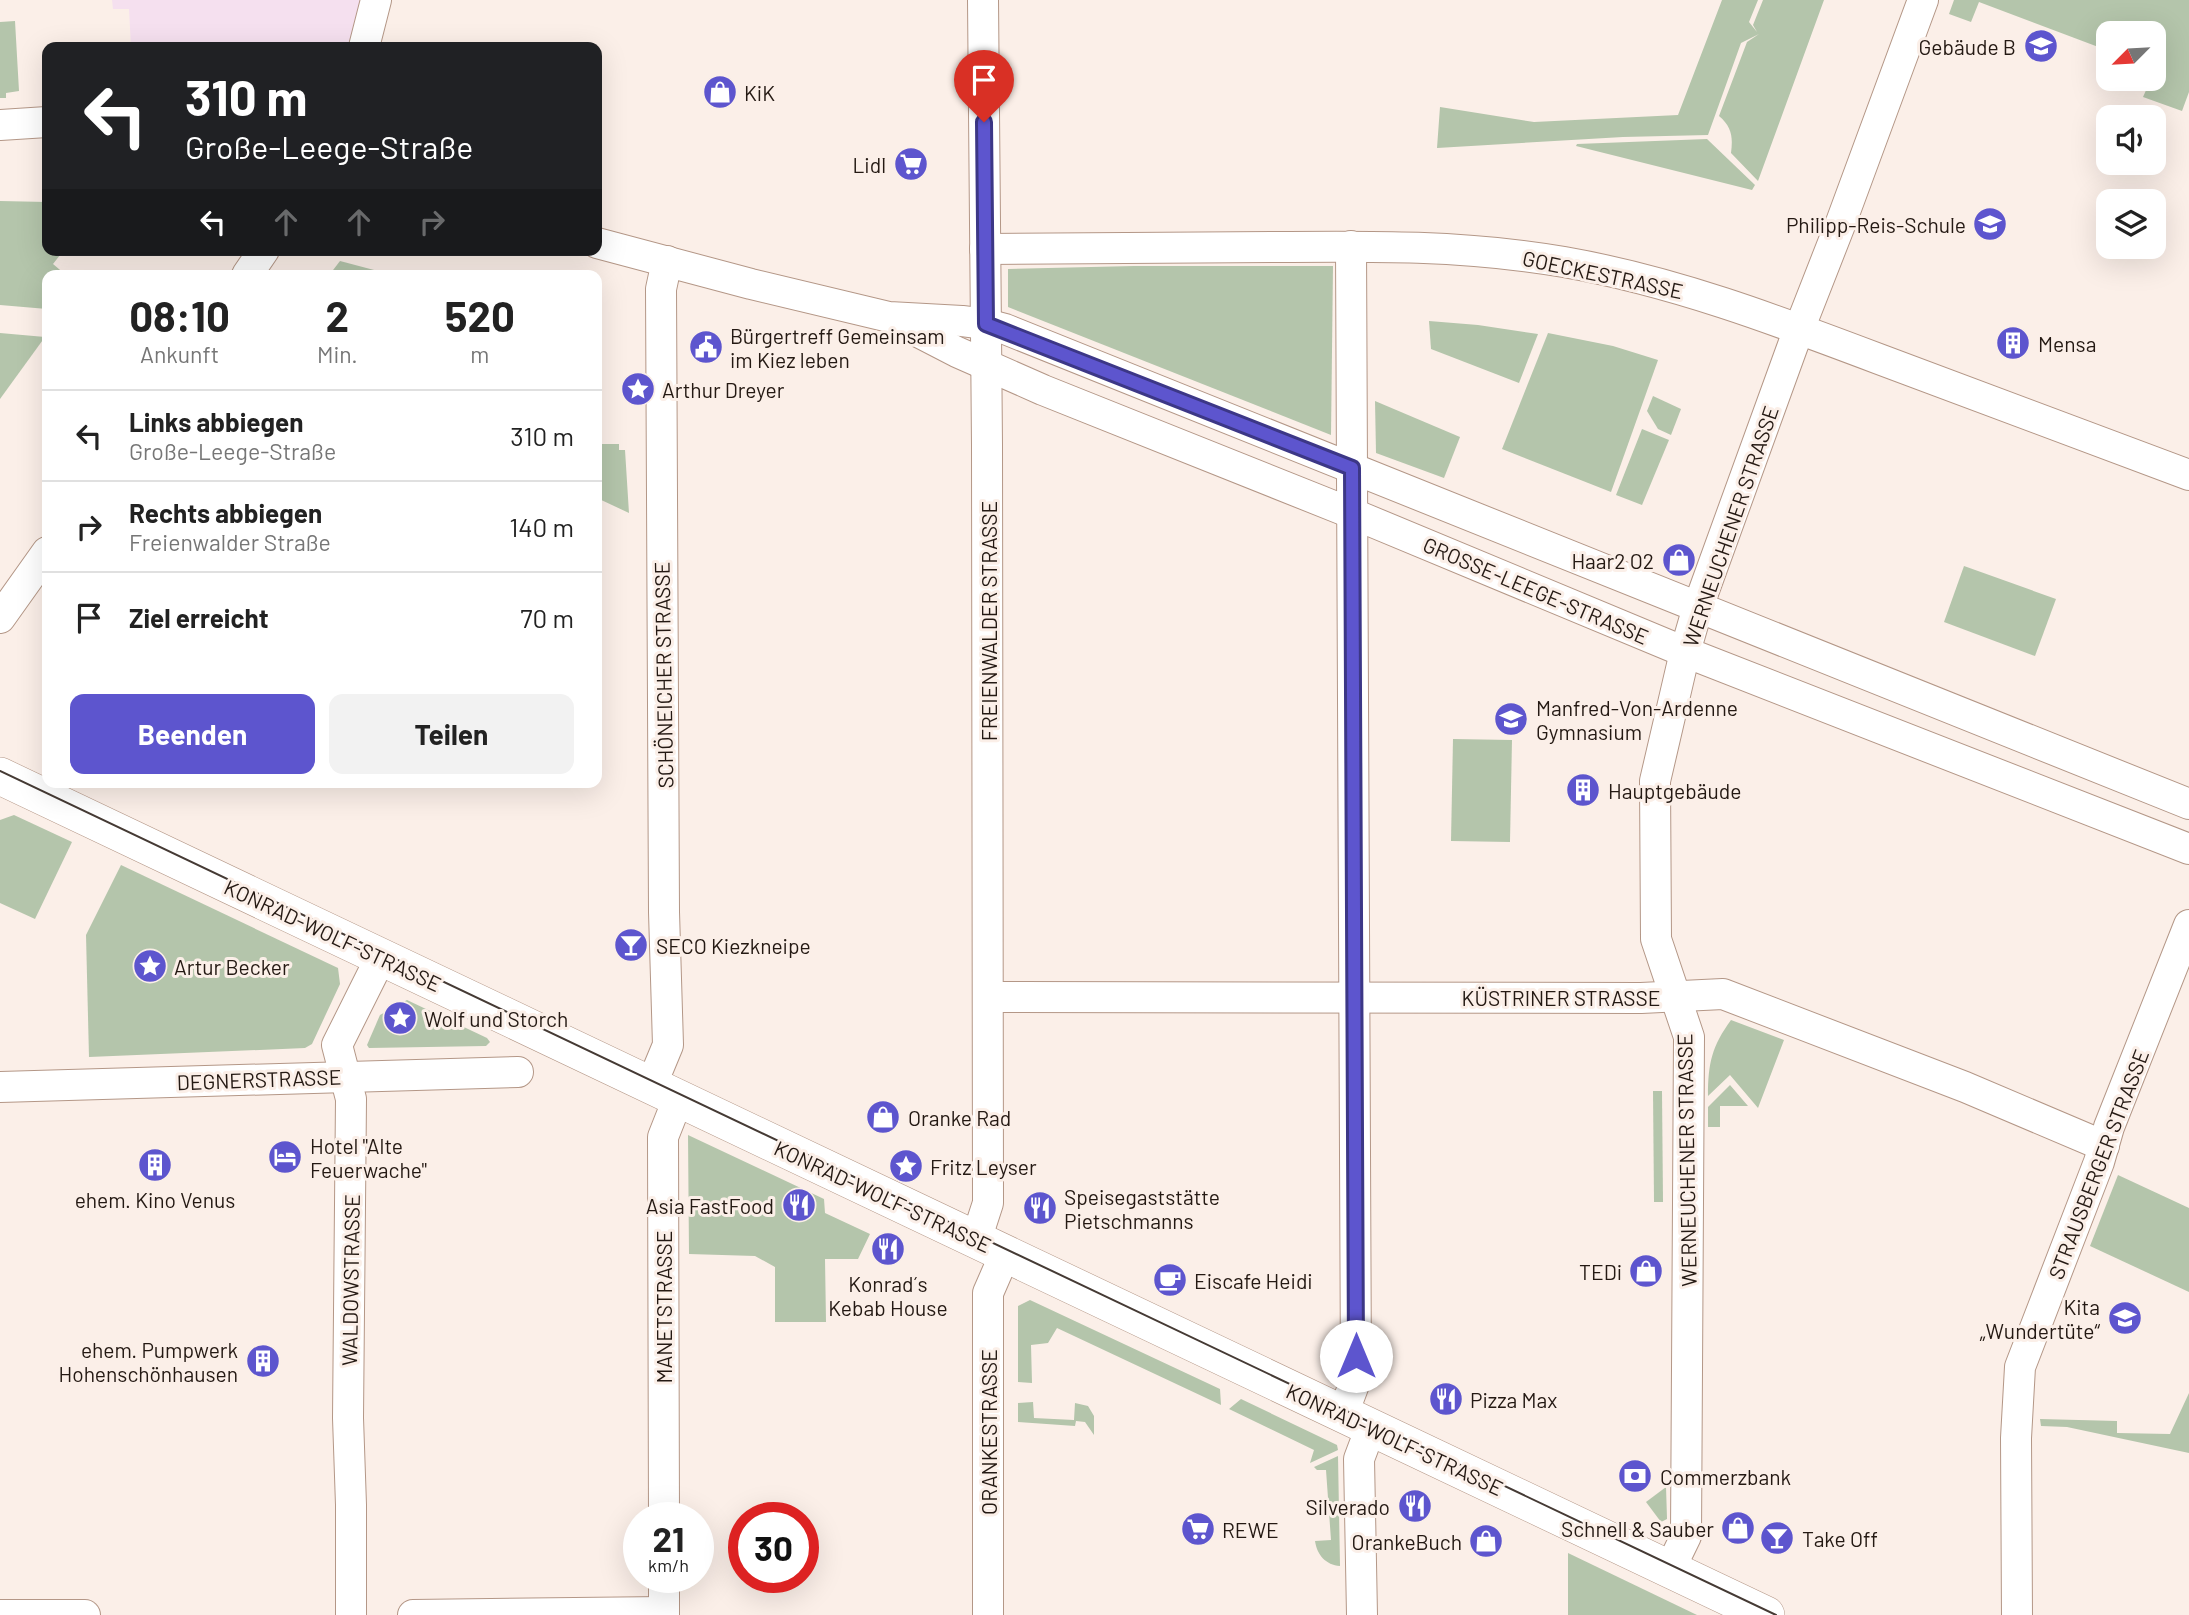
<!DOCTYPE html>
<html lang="de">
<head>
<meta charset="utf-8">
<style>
  body { margin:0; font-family:Barlow,sans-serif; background:#f2f2f2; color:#222; height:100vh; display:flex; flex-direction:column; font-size:26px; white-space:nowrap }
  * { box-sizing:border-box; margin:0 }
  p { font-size:23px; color:#767676 }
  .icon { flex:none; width:38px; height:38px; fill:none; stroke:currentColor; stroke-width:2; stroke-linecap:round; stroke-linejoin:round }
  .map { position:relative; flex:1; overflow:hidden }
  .sheet { position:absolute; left:42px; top:270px; width:560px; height:518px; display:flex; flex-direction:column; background:#fff; border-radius:14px; box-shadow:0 7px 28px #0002 }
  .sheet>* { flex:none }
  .banner { position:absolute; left:42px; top:42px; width:560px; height:214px; border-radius:14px; box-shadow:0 7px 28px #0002; background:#202124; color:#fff; overflow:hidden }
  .needle { width:46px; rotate:246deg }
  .fabs { position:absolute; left:2096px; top:21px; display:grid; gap:14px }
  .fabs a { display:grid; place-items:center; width:70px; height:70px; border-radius:14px; background:#fff; box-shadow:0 7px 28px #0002; font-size:35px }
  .speed { position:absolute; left:623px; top:1502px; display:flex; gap:14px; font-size:35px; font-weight:700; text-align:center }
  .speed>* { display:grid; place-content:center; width:91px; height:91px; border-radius:50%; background:#fff; box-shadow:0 7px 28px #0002; line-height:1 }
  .speed small { font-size:18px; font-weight:400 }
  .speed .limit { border:10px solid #d22; background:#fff; color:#111 }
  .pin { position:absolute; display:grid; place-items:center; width:60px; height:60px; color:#fff; margin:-72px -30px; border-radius:50% 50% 50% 0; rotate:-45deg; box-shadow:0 0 7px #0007 }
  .pin .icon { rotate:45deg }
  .me { position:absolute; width:77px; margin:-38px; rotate:0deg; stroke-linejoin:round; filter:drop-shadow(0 0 5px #0008) }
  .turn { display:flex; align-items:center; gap:24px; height:147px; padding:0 28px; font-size:32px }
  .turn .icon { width:91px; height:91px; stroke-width:2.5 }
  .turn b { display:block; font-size:49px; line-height:60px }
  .lanes { display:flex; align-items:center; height:66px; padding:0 28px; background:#0003; justify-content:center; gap:35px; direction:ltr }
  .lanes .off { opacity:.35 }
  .eta { display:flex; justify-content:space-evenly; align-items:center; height:119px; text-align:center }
  .eta b { font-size:42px; font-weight:700; line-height:49px }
  .button { display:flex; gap:14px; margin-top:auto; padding:14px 28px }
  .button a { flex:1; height:80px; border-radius:14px; background:#5d55ce; color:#fff; font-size:28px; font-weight:700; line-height:80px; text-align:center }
  .button a+a { background:#f2f2f2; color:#222 }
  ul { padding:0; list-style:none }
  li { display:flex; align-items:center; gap:21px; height:91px; padding:0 28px; border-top:2px solid #e0e0e0 }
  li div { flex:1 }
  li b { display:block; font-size:26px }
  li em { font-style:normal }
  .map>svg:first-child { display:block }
</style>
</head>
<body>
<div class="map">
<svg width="2189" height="1615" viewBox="0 0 2189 1615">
  <rect width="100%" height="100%" fill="#fbefe8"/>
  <path fill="#f5e0ef" d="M 112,0 L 362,0 L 348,47 L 131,47 L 129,9 L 113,9 Z"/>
  <g fill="#b4c5ab">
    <path d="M 1722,0 L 1758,0 L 1749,22 L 1757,32 L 1753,25 L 1763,0 L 1824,0 L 1758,181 L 1731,153 C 1733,137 1732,127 1719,116 L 1747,42 L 1759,34 L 1741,43 L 1708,135 L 1623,137 L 1437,148 L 1440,107 L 1534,122 L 1678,115 Z"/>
    <path d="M 1954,0 L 2189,0 L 2189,92 L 2182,111 L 2143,97 L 2151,79 L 2154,79 L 2154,33 L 2109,33 L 2109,51 L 1979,2 L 1971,22 L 1949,14 Z"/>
    <path d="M 15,21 L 19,91 L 6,93 L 6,98 L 0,98 L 0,22 Z"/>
    <path d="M 1707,139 L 1755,185 L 1752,190 L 1576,146 L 1577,144 Z"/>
    <path d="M 0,201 L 47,202 L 47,250 L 64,250 L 53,264 L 66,275 L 47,275 L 47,309 L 0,305 Z"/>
    <path d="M 340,261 L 393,275 L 330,274 Z"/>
    <path d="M 1134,266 L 1333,266 L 1331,435 L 1008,307 L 1008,269 Z"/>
    <path d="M 1429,321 L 1478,325 L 1538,334 L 1519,383 L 1431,349 Z"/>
    <path d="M 0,333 L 45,337 L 0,399 Z"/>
    <path d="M 1548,333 L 1613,346 L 1658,360 L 1611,492 L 1502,449 Z"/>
    <path d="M 1653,396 L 1681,409 L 1671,435 L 1658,429 L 1647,411 Z"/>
    <path d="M 1375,401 L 1460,437 L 1444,478 L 1376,453 Z"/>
    <path d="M 1642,429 L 1669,440 L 1642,505 L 1616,495 Z"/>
    <path d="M 597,444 L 619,444 L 619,450 L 625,450 L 629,513 L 597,498 Z"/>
    <path d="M 1964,566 L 2056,599 L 2035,656 L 1944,622 Z"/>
    <path d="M 1453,739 L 1512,740 L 1510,842 L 1451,841 Z"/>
    <path d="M 14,815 L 72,842 L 35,919 L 0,903 L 0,820 Z"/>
    <path d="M 121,865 L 338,968 L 340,984 L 312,1044 L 305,1048 L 89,1057 L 86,935 Z"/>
    <path d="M 407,1000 L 487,1038 L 490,1042 L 486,1046 L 369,1048 L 367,1045 L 380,1015 Z"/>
    <path d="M 1731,1020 L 1784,1040 L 1758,1108 L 1730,1075 L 1708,1096 C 1708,1063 1712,1046 1731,1020 Z"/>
    <path d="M 1730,1085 L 1748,1106 L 1720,1106 L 1720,1127 L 1708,1127 L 1708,1107 Z"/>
    <path d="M 1653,1091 L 1662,1091 L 1663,1202 L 1654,1202 Z"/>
    <path d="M 688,1135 L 824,1199 L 825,1213 L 870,1234 L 858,1259 L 825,1259 L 826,1322 L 775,1322 L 775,1267 L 755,1256 L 689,1254 Z"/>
    <path d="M 2118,1175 L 2189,1208 L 2189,1292 L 2090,1246 Z"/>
    <path d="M 1030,1300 L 1220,1389 L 1221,1405 L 1057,1328 L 1048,1343 L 1031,1345 L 1032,1383 L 1018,1382 L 1018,1306 Z"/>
    <path d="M 2189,1393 L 2189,1453 L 2067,1427 L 2041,1426 L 2040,1419 L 2117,1421 L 2117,1433 L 2170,1434 Z"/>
    <path d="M 1241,1399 L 1337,1445 L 1338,1450 L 1310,1463 L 1314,1450 L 1229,1409 Z"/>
    <path d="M 1033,1402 L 1034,1418 L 1074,1420 L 1075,1403 L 1088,1406 L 1094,1416 L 1094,1435 L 1085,1422 L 1076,1421 L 1075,1426 L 1018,1422 L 1018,1403 Z"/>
    <path d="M 1338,1456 L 1340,1566 C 1326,1565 1317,1555 1315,1541 L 1331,1540 L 1326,1470 L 1317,1470 L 1314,1467 Z"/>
    <path d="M 1666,1487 L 1667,1519 L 1661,1522 L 1646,1502 Z"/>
    <path d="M 1568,1553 L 1697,1615 L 1568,1615 Z"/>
  </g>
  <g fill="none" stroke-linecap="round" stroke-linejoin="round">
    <g stroke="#b49787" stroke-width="32">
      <g id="minor">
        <path d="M 364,47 L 376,0"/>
        <path d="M 0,125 L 47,122"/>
        <path d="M 597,243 L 751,284 L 889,317 L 962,321 L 986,324 L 1005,329 L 2189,804"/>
        <path d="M 985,249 C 1080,249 1176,248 1272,247 C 1370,246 1466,245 1564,262 C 1673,281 1776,320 1879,359 C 1983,398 2086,437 2189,475"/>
        <path d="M 247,275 L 264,250"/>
        <path d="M 897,321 L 957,352 L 1043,390 L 1351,513 L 1685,652 L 2189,849"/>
        <path d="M 0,618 L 47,552"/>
        <path d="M 989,997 L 1641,998 L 1723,994 L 1965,1087 L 2104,1146"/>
        <path d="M 651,1086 L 668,1045 L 664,912 L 661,289 L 667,261"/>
        <path d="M 0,1087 L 518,1072"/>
        <path d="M 976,1240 L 988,1203 L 987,445 L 983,0"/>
        <path d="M 1343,1414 L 1356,1379 L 1351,246"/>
        <path d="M 664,1517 L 663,1137 L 678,1099"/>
        <path d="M 1670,1569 L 1686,1536 L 1689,1037 L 1656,939 L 1655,781 L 1685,652 L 1698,607 L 1793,345 L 1840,225 L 1923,0"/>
        <path d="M 664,1577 L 664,1615"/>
        <path d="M 0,1615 L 85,1615"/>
        <path d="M 351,1615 L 351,1505 L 348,1418 L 351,1099 L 337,1045 L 381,957"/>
        <path d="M 413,1615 L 664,1612"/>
        <path d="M 988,1615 L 988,1293 L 1005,1254"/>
        <path d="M 1362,1615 L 1359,1459 L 1371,1427"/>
        <path d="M 2017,1615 L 2016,1438 L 2020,1367 L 2099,1162 L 2109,1127 L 2189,925"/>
      </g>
    </g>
    <g stroke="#b49787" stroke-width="38">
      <path id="major" d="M 0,776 L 1766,1615"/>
    </g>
    <use href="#minor" stroke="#fff" stroke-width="30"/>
    <use href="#major" stroke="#fff" stroke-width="37"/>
    <path stroke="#453a34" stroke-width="2" d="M 0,771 L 1776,1615"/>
  </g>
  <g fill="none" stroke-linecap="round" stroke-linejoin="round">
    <g stroke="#3c3786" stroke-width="18">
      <path id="route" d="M 984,122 L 986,324 L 1352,468 L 1356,1356"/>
    </g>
    <use href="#route" stroke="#5d55ce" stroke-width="12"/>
  </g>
  <defs>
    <g id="school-disc" transform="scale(1.75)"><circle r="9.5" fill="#5d55ce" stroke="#fbefe8"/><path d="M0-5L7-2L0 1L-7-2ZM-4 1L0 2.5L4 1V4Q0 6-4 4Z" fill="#fff"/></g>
    <g id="shop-disc" transform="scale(1.75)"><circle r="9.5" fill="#5d55ce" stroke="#fbefe8"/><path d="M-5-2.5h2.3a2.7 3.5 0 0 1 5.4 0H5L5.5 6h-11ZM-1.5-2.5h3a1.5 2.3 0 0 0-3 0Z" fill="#fff"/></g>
    <g id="supermarket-disc" transform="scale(1.75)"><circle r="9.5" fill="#5d55ce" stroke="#fbefe8"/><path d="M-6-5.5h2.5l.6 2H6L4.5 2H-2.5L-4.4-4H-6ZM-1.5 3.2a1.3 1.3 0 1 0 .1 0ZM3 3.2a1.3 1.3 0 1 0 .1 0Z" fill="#fff"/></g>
    <g id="building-disc" transform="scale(1.75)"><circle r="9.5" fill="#5d55ce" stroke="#fbefe8"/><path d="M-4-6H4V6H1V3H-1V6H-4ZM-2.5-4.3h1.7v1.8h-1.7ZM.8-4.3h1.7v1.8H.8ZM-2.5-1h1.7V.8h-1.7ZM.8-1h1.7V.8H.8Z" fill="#fff"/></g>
    <g id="civic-disc" transform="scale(1.75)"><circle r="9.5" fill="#5d55ce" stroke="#fbefe8"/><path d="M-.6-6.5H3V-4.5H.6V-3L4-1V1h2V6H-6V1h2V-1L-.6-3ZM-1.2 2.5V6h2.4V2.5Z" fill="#fff"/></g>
    <g id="sight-disc" transform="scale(1.75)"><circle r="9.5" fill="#5d55ce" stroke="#fbefe8"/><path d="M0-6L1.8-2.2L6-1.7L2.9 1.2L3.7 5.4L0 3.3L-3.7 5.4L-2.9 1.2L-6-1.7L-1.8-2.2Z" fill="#fff"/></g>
    <g id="bar-disc" transform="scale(1.75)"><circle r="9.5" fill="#5d55ce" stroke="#fbefe8"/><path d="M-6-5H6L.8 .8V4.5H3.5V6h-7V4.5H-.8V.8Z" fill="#fff"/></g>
    <g id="hotel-disc" transform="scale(1.75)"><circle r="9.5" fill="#5d55ce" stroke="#fbefe8"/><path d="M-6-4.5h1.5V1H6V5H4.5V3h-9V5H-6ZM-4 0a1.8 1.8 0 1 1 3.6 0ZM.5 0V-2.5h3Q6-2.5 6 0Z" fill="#fff"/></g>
    <g id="restaurant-disc" transform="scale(1.75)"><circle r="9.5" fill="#5d55ce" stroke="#fbefe8"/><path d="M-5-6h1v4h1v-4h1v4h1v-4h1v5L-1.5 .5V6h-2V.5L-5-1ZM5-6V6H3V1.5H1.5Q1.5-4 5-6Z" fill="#fff"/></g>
    <g id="cafe-disc" transform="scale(1.75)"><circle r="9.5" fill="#5d55ce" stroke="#fbefe8"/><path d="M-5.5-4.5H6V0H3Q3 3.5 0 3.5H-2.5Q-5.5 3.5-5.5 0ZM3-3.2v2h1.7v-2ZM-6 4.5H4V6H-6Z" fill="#fff"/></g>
    <g id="bank-disc" transform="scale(1.75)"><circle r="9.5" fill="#5d55ce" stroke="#fbefe8"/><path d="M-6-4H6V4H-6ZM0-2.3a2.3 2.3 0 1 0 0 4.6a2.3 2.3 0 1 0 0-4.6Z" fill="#fff"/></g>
  </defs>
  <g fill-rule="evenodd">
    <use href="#school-disc" x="2041" y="46"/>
    <use href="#shop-disc" x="720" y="92"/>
    <use href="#supermarket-disc" x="911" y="164"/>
    <use href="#school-disc" x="1990" y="224"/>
    <use href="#building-disc" x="2013" y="343"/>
    <use href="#civic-disc" x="706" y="347"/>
    <use href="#sight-disc" x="638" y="389"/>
    <use href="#shop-disc" x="1679" y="560"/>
    <use href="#school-disc" x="1511" y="719"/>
    <use href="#building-disc" x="1583" y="790"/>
    <use href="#bar-disc" x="631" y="945"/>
    <use href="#sight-disc" x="150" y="966"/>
    <use href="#sight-disc" x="400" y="1018"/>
    <use href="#shop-disc" x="883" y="1117"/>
    <use href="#hotel-disc" x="285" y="1157"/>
    <use href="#building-disc" x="155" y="1165"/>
    <use href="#sight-disc" x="906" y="1166"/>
    <use href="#restaurant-disc" x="799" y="1205"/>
    <use href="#restaurant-disc" x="1040" y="1208"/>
    <use href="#restaurant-disc" x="888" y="1249"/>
    <use href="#shop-disc" x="1646" y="1271"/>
    <use href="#cafe-disc" x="1170" y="1280"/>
    <use href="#school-disc" x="2125" y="1318"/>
    <use href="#building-disc" x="263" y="1361"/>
    <use href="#restaurant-disc" x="1446" y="1399"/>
    <use href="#bank-disc" x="1635" y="1476"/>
    <use href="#restaurant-disc" x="1415" y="1506"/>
    <use href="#shop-disc" x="1738" y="1528"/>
    <use href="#supermarket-disc" x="1198" y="1529"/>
    <use href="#bar-disc" x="1777" y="1538"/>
    <use href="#shop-disc" x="1486" y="1541"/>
  </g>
  <g text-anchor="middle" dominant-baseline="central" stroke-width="6" stroke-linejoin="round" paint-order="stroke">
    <g font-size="21" fill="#241913" stroke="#fbefe8" text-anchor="start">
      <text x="2016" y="46" text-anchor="end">Gebäude B</text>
      <text x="744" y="92">KiK</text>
      <text x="886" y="164" text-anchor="end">Lidl</text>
      <text x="1966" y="224" text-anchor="end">Philipp-Reis-Schule</text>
      <text x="730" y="335">Bürgertreff Gemeinsam<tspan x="730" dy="24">im Kiez leben</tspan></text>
      <text x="2038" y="343">Mensa</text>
      <text x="662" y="389">Arthur Dreyer</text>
      <text x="1654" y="560" text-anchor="end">Haar2 O2</text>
      <text x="1536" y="707">Manfred-Von-Ardenne<tspan x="1536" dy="24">Gymnasium</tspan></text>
      <text x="1608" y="790">Hauptgebäude</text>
      <text x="656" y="945">SECO Kiezkneipe</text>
      <text x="174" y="966">Artur Becker</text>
      <text x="424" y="1018">Wolf und Storch</text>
      <text x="908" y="1117">Oranke Rad</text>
      <text x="310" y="1145">Hotel "Alte<tspan x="310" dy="24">Feuerwache"</tspan></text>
      <text x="930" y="1166">Fritz Leyser</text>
      <text x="1064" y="1196">Speisegaststätte<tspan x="1064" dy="24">Pietschmanns</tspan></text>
      <text x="155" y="1199" text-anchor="middle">ehem. Kino Venus</text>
      <text x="774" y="1205" text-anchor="end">Asia FastFood</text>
      <text x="1622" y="1271" text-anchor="end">TEDi</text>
      <text x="1194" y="1280">Eiscafe Heidi</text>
      <text x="888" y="1283" text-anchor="middle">Konrad´s<tspan x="888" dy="24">Kebab House</tspan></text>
      <text x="2100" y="1306" text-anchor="end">Kita<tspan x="2100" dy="24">„Wundertüte“</tspan></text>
      <text x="238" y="1349" text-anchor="end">ehem. Pumpwerk<tspan x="238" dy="24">Hohenschönhausen</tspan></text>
      <text x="1470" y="1399">Pizza Max</text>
      <text x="1660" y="1476">Commerzbank</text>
      <text x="1390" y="1506" text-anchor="end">Silverado</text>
      <text x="1714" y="1528" text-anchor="end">Schnell &amp; Sauber</text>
      <text x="1222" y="1529">REWE</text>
      <text x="1802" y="1538">Take Off</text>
      <text x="1462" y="1541" text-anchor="end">OrankeBuch</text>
    </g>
    <g font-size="21" fill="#241913" stroke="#fbefe8">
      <text transform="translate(1603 274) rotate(12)">GOECKESTRASSE</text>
      <text transform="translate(1730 526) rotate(-71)">WERNEUCHENER STRASSE</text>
      <text transform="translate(1536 590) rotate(23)">GROSSE-LEEGE-STRASSE</text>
      <text transform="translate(988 621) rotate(-90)">FREIENWALDER STRASSE</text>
      <text transform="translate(663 675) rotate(-91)">SCHÖNEICHER STRASSE</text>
      <text transform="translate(333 935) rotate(25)">KONRAD-WOLF-STRASSE</text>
      <text x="1561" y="997">KÜSTRINER STRASSE</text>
      <text transform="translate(259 1079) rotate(-2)">DEGNERSTRASSE</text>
      <text transform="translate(1686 1160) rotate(-91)">WERNEUCHENER STRASSE</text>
      <text transform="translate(2098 1164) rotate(-69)">STRAUSBERGER STRASSE</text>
      <text transform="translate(883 1196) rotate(25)">KONRAD-WOLF-STRASSE</text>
      <text transform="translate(350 1280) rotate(-89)">WALDOWSTRASSE</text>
      <text transform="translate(663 1307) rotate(-90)">MANETSTRASSE</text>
      <text transform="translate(988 1432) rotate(-90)">ORANKESTRASSE</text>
      <text transform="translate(1395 1439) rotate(25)">KONRAD-WOLF-STRASSE</text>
    </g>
  </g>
</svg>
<div class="fabs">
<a><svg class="needle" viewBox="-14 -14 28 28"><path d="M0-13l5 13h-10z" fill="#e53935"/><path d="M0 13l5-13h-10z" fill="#767676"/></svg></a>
<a><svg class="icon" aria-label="sound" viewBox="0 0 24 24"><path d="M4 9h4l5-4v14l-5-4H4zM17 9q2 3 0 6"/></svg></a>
<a><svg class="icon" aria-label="layers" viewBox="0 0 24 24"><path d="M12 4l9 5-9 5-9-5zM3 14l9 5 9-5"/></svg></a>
</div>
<div class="speed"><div>21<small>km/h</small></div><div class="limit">30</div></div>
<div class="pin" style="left:984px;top:122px;background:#d93025"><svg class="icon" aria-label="arrive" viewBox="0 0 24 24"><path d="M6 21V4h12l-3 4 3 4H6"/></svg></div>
<svg class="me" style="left:1356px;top:1356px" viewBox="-20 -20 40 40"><circle r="19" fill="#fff"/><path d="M0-13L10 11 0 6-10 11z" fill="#5d55ce"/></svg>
<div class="banner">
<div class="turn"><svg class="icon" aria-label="left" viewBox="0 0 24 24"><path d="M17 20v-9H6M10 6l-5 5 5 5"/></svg><div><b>310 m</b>Große-Leege-Straße</div></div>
<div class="lanes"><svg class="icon" aria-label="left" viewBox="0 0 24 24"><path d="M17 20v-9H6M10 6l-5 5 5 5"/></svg><svg class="icon off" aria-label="ahead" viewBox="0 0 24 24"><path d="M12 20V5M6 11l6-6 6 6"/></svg><svg class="icon off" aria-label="ahead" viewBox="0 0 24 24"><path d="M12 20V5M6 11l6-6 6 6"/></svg><svg class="icon off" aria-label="right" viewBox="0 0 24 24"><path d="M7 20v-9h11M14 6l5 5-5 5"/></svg></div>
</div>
<section class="sheet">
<div class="eta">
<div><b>08:10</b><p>Ankunft</p></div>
<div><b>2</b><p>Min.</p></div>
<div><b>520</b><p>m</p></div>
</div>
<ul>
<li><svg class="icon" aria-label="left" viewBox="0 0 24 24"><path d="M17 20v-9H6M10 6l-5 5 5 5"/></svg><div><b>Links abbiegen</b><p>Große-Leege-Straße</p></div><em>310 m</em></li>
<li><svg class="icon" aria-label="right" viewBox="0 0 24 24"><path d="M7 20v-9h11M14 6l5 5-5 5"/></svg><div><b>Rechts abbiegen</b><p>Freienwalder Straße</p></div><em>140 m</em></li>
<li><svg class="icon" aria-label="arrive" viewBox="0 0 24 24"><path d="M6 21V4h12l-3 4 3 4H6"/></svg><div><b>Ziel erreicht</b></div><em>70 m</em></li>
</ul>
<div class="button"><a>Beenden</a><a>Teilen</a></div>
</section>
</div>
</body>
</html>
